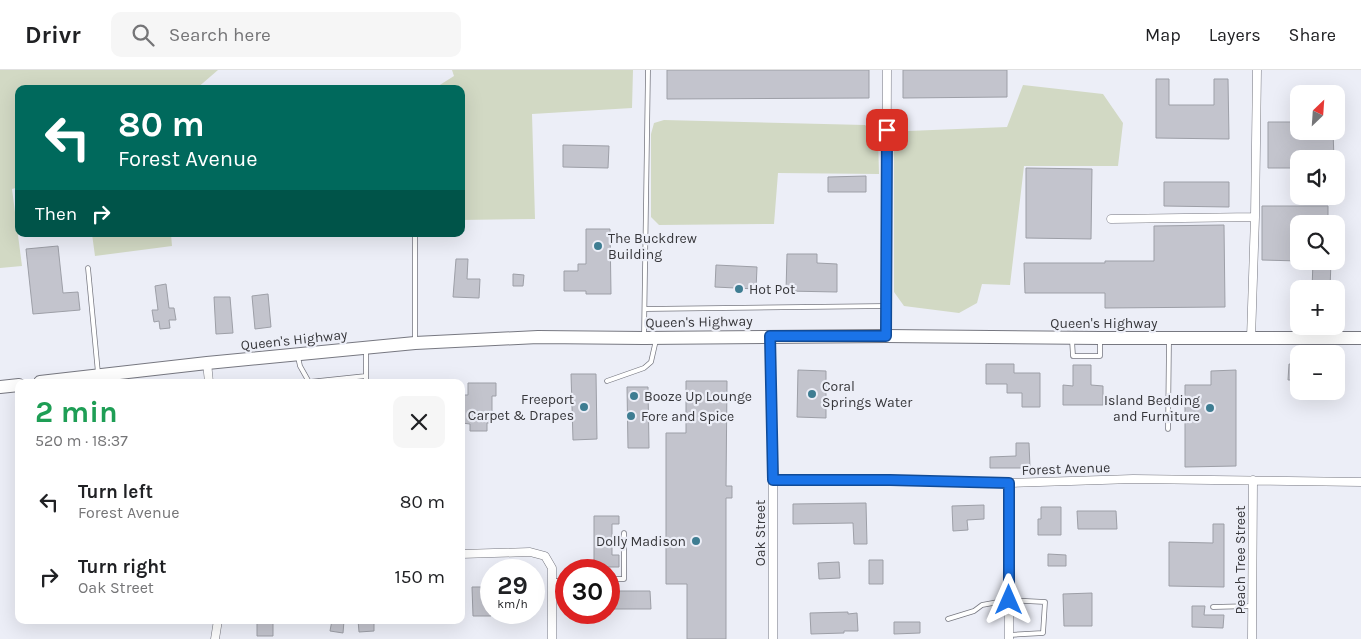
<!DOCTYPE html>
<html lang="en">
<head>
<meta charset="utf-8">
<style>
	body { margin:0; font-family:Karla,sans-serif; background:#f6f6f6; color:#202124; height:100vh; display:flex; flex-direction:column; font-size:19px; white-space:nowrap }
	* { box-sizing:border-box; margin:0 }
	p { font-size:16px; color:#757577 }
	.icon { flex:none; width:28px; height:28px; fill:none; stroke:currentColor; stroke-width:2; stroke-linecap:round; stroke-linejoin:round }
	.map { position:relative; flex:1; overflow:hidden }
	.side { position:absolute; left:15px; top:309px; width:450px; height:245px; display:flex; flex-direction:column; background:#fff; border-radius:10px; box-shadow:0 5px 20px #0002 }
	.side>* { flex:none }
	.guide { position:absolute; left:15px; top:15px; width:450px; height:152px; border-radius:10px; box-shadow:0 5px 20px #0002; background:#00695c; color:#fff; overflow:hidden }
	.needle { width:32px; rotate:25deg }
	.tools { position:absolute; left:1290px; top:15px; display:grid; gap:10px }
	.tools a { display:grid; place-items:center; width:55px; height:55px; border-radius:10px; background:#fff; box-shadow:0 5px 20px #0002; font-size:25px }
	.speed { position:absolute; left:480px; top:489px; display:flex; gap:10px; font-size:25px; font-weight:700; text-align:center }
	.speed>* { display:grid; place-content:center; width:65px; height:65px; border-radius:50%; background:#fff; box-shadow:0 5px 20px #0002; line-height:1 }
	.speed small { font-size:12px; font-weight:400 }
	.speed .limit { border:8px solid #d22; background:#fff; color:#111 }
	.pin { position:absolute; display:grid; place-items:center; width:42px; height:42px; color:#fff; margin:-21px; border-radius:10px; box-shadow:0 2px 8px #0006 }
	.me { position:absolute; width:55px; margin:-28px; rotate:0deg; stroke-linejoin:round; filter:drop-shadow(0 0 4px #0008) }
	.turn { display:flex; align-items:center; gap:18px; height:105px; padding:0 20px; font-size:22px }
	.turn .icon { width:65px; height:65px; stroke-width:2.5 }
	.turn b { display:block; font-size:35px; line-height:42px }
	.then { display:flex; align-items:center; height:48px; padding:0 20px; background:#0003; gap:10px; font-size:19px }
	.round { display:grid; place-items:center; flex:none; width:52px; height:52px; border-radius:10px; background:#f6f6f6 }
	.summary { display:flex; align-items:center; justify-content:space-between; height:85px; padding:0 20px }
	h1 { font-size:30px; font-weight:700; line-height:38px; color:#1e9e55 }
	ul { padding:0; list-style:none }
	li { display:flex; align-items:center; gap:15px; height:75px; padding:0 20px }
	li div { flex:1 }
	li b { display:block; font-size:19px }
	li em { font-style:normal }
	header { display:flex; align-items:center; gap:30px; box-sizing:border-box; height:70px; padding:0 25px; background:#fff; border-bottom:1px solid #e0e0e0 }
	header strong { font-size:24px }
	nav { display:flex; gap:28px; margin-inline-start:auto; font-size:18px }
	.search { width:350px; height:45px; background:#f6f6f6; display:flex; align-items:center; gap:12px; box-sizing:border-box; padding:0 18px; border-radius:10px; color:#757577; font-size:19px }
	.map>svg:first-child { display:block }
	.green { fill:#d2d9c4 }
	.building { fill:#c3c4cd; stroke:#9d9fa7 }
	.lines { fill:none; stroke-linecap:round; stroke-linejoin:round }
	.service-casing { stroke:#777881; stroke-width:5.5 }
	.minor-casing { stroke:#777881; stroke-width:9 }
	.primary-casing { stroke:#777881; stroke-width:14 }
	.service { stroke:#fff; stroke-width:4 }
	.minor { stroke:#fff; stroke-width:8 }
	.primary { stroke:#fff; stroke-width:12 }
	.route-casing { stroke:#114b97; stroke-width:12 }
	.route { stroke:#1a73e8; stroke-width:9 }
	.poi-dot { fill:#3e7d92; stroke:#eceef7; stroke-width:2 }
	.labels { text-anchor:middle; dominant-baseline:central; stroke-width:4.5; stroke-linejoin:round; paint-order:stroke }
	.poi-label { font-size:14px; fill:#37373b; stroke:#eceef7; text-anchor:start }
	.street-label { font-size:14px; fill:#37373b; stroke:#eceef7 }
</style>
</head>
<body>
<header>
<strong>Drivr</strong>
<div class="search"><svg class="icon" aria-label="search" viewBox="0 0 24 24"><circle cx="10" cy="10" r="6"/><path d="M15 15l6 6"/></svg>Search here</div>
<nav><a>Map</a><a>Layers</a><a>Share</a></nav>
</header>
<div class="map">
<svg width="1361" height="569" viewBox="0 0 1361 569">
	<rect width="100%" height="100%" fill="#eceef7"/>
	<path class="green" d="M0 0H218L196 19H19V117L12 119 22 196 0 198Z
		M452 0H633L632 38 532 44 535 149 461 150V19L435 18 454 6Z
		M1023 15 1103 24 1123 53 1118 96H1024L1010 215 982 214 977 233 959 243 904 236 894 222V71L908 61 1007 57Z
		M664 50 865 55 878 65 879 104 778 103 774 154 659 155 651 147V64L654 53Z
		M92 164H171L172 176 95 186Z"/>
	<path class="building" d="M667 0H869V28L667 29Z
		M903 0H1007V27L903 28Z
		M1156 9H1169V35H1214V9H1228L1229 69 1156 68Z
		M1268 52H1299V61H1333L1334 89H1299V98H1268Z
		M563 75 609 76 608 98 563 97Z
		M1026 98 1092 99 1091 169 1026 168Z
		M866 106V122H828V107Z
		M1164 112H1229V137L1164 136Z
		M1262 136H1328V154H1299V191L1262 190Z
		M1224 155 1225 237 1105 238V223H1025L1024 193H1105V191H1154V156Z
		M586 159H610L611 224H586V221H564V201H578V194H586Z
		M58 176 63 223 78 222 80 240 33 244 26 179Z
		M787 184H817V193L837 194V222L786 221Z
		M456 189H468L467 209H480L479 228 453 227Z
		M1313 191H1331L1330 219H1312Z
		M716 195 757 197 756 219 715 217Z
		M513 204 524 205 523 216H513Z
		M166 214 169 238H174L176 250H169L170 258 160 259 159 251 154 252 152 240H158L155 216Z
		M268 224 271 257 255 259 252 226Z
		M214 227H230L233 263 216 264Z
		M986 294H1014V303H1040V337H1022V323H1007V314H986Z
		M1289 294 1299 295V310H1288Z
		M1073 295H1091V315L1103 316V335H1063V315L1073 316Z
		M798 300 826 301V348L797 347Z
		M1236 300V396L1185 397V315H1211V301Z
		M571 304H596L597 369 573 370Z
		M686 311H727L726 416H732V428H726V569H687V514H666V363H686Z
		M468 313H496V326H492V353H487V361H470V354L462 353V325H468Z
		M627 317H648L649 378H628Z
		M1016 373H1029L1030 398H990V387L1016 386Z
		M866 433 867 474H854L853 453 793 454V434Z
		M984 435V449L967 450 968 460 953 461 952 436Z
		M1041 437H1061V465H1038V449H1041Z
		M1077 441H1116L1117 459H1078Z
		M594 446H619V454H612V485H619V497H594Z
		M1213 454H1224V517L1169 516V472L1213 473Z
		M1048 484 1066 485V496H1048Z
		M869 490H883V514H869Z
		M839 492 840 508 819 509 818 493Z
		M472 517H491V546H473Z
		M609 521H650L651 539H609Z
		M1092 523V556H1064L1063 524Z
		M1192 536H1205L1204 545H1224L1223 558 1192 557Z
		M848 542V544L857 543 858 561H844V563L811 564 810 543Z
		M257 550H273V566H257Z
		M332 550 344 551 343 563 330 561Z
		M358 550H374V561L359 562Z
		M894 552H920V563L894 564Z"/>
	<g class="lines">
		<defs>
			<path id="service" d="M415 164V270
				M88 198 98 303
				M645 239 886 236
				M644 266 648 0
				M1072 270 1073 286H1100V271
				M366 280V312
				M298 287 300 296 309 312 366 306
				M607 311 644 298 651 292 656 270
				M1168 359 1169 269
				M609 509H624V463
				M552 511H566
				M1213 537 1252 536
				M948 549 974 541 982 535 1009 530 1045 532 1043 563 1009 565"/>
			<path id="minor" d="M1111 149 1255 147
				M770 266 773 410V569
				M886 266 887 0
				M1251 268 1255 147 1257 0
				M207 293 209 312
				M773 410H890L1009 413 1133 409 1361 412
				M461 484 530 482 545 486 552 498V569
				M215 569 218 550
				M1009 569V413
				M1252 569 1253 410"/>
			<path id="primary" d="M40 312 207 293 415 273 538 267 644 268 886 266 1100 268H1361
				M0 317 19 315"/>
		</defs>
		<use href="#service" class="service-casing"/>
		<use href="#minor" class="minor-casing"/>
		<use href="#primary" class="primary-casing"/>
		<use href="#service" class="service"/>
		<use href="#minor" class="minor"/>
		<use href="#primary" class="primary"/>
	</g>
	<g class="lines">
		<defs>
			<path id="route" d="M887 60 886 266H770L773 410H890L1009 413V530"/>
		</defs>
		<use href="#route" class="route-casing"/>
		<use href="#route" class="route"/>
	</g>
	<g class="poi-dot">
		<circle cx="598" cy="176" r="5"/>
		<circle cx="739" cy="219" r="5"/>
		<circle cx="812" cy="324" r="5"/>
		<circle cx="634" cy="326" r="5"/>
		<circle cx="584" cy="337" r="5"/>
		<circle cx="1210" cy="338" r="5"/>
		<circle cx="631" cy="346" r="5"/>
		<circle cx="696" cy="471" r="5"/>
	</g>
	<g class="labels">
		<g class="poi-label">
			<text x="608" y="168">The Buckdrew<tspan x="608" dy="16">Building</tspan></text>
			<text x="749" y="219">Hot Pot</text>
			<text x="822" y="316">Coral<tspan x="822" dy="16">Springs Water</tspan></text>
			<text x="644" y="326">Booze Up Lounge</text>
			<text x="574" y="329" text-anchor="end">Freeport<tspan x="574" dy="16">Carpet &amp; Drapes</tspan></text>
			<text x="1200" y="330" text-anchor="end">Island Bedding<tspan x="1200" dy="16">and Furniture</tspan></text>
			<text x="641" y="346">Fore and Spice</text>
			<text x="686" y="471" text-anchor="end">Dolly Madison</text>
		</g>
		<g class="street-label">
			<text transform="translate(699 252) rotate(-1)">Queen's Highway</text>
			<text x="1104" y="253">Queen's Highway</text>
			<text transform="translate(294 270) rotate(-6)">Queen's Highway</text>
			<text transform="translate(1066 399) rotate(-2)">Forest Avenue</text>
			<text transform="translate(760 463) rotate(-90)">Oak Street</text>
			<text transform="translate(1240 490) rotate(-90)">Peach Tree Street</text>
		</g>
	</g>
</svg>
<div class="tools">
<a><svg class="needle" viewBox="-14 -14 28 28"><path d="M0-13l5 13h-10z" fill="#e53935"/><path d="M0 13l5-13h-10z" fill="#757577"/></svg></a>
<a><svg class="icon" aria-label="sound" viewBox="0 0 24 24"><path d="M4 9h4l5-4v14l-5-4H4zM17 9q2 3 0 6"/></svg></a>
<a><svg class="icon" aria-label="search" viewBox="0 0 24 24"><circle cx="10" cy="10" r="6"/><path d="M15 15l6 6"/></svg></a>
<a>+</a>
<a>−</a>
</div>
<div class="speed"><div>29<small>km/h</small></div><div class="limit">30</div></div>
<div class="pin" style="left:887px;top:60px;background:#d93025"><svg class="icon" aria-label="arrive" viewBox="0 0 24 24"><path d="M6 21V4h12l-3 4 3 4H6"/></svg></div>
<svg class="me" style="left:1009px;top:530px" viewBox="-20 -20 40 40"><path d="M0-17L14 15 0 8-14 15z" fill="#1a73e8" stroke="#fff" stroke-width="4"/></svg>
<div class="guide">
<div class="turn"><svg class="icon" aria-label="left" viewBox="0 0 24 24"><path d="M17 20v-9H6M10 6l-5 5 5 5"/></svg><div><b>80 m</b>Forest Avenue</div></div>
<div class="then">Then<svg class="icon" aria-label="right" viewBox="0 0 24 24"><path d="M7 20v-9h11M14 6l5 5-5 5"/></svg></div>
</div>
<section class="side">
<div class="summary"><div><h1>2 min</h1><p>520 m · 18:37</p></div><a class="round"><svg class="icon" aria-label="close" viewBox="0 0 24 24"><path d="M6 6l12 12M18 6L6 18"/></svg></a></div>
<ul>
<li><svg class="icon" aria-label="left" viewBox="0 0 24 24"><path d="M17 20v-9H6M10 6l-5 5 5 5"/></svg><div><b>Turn left</b><p>Forest Avenue</p></div><em>80 m</em></li>
<li><svg class="icon" aria-label="right" viewBox="0 0 24 24"><path d="M7 20v-9h11M14 6l5 5-5 5"/></svg><div><b>Turn right</b><p>Oak Street</p></div><em>150 m</em></li>
</ul>
</section>
</div>
</body>
</html>
